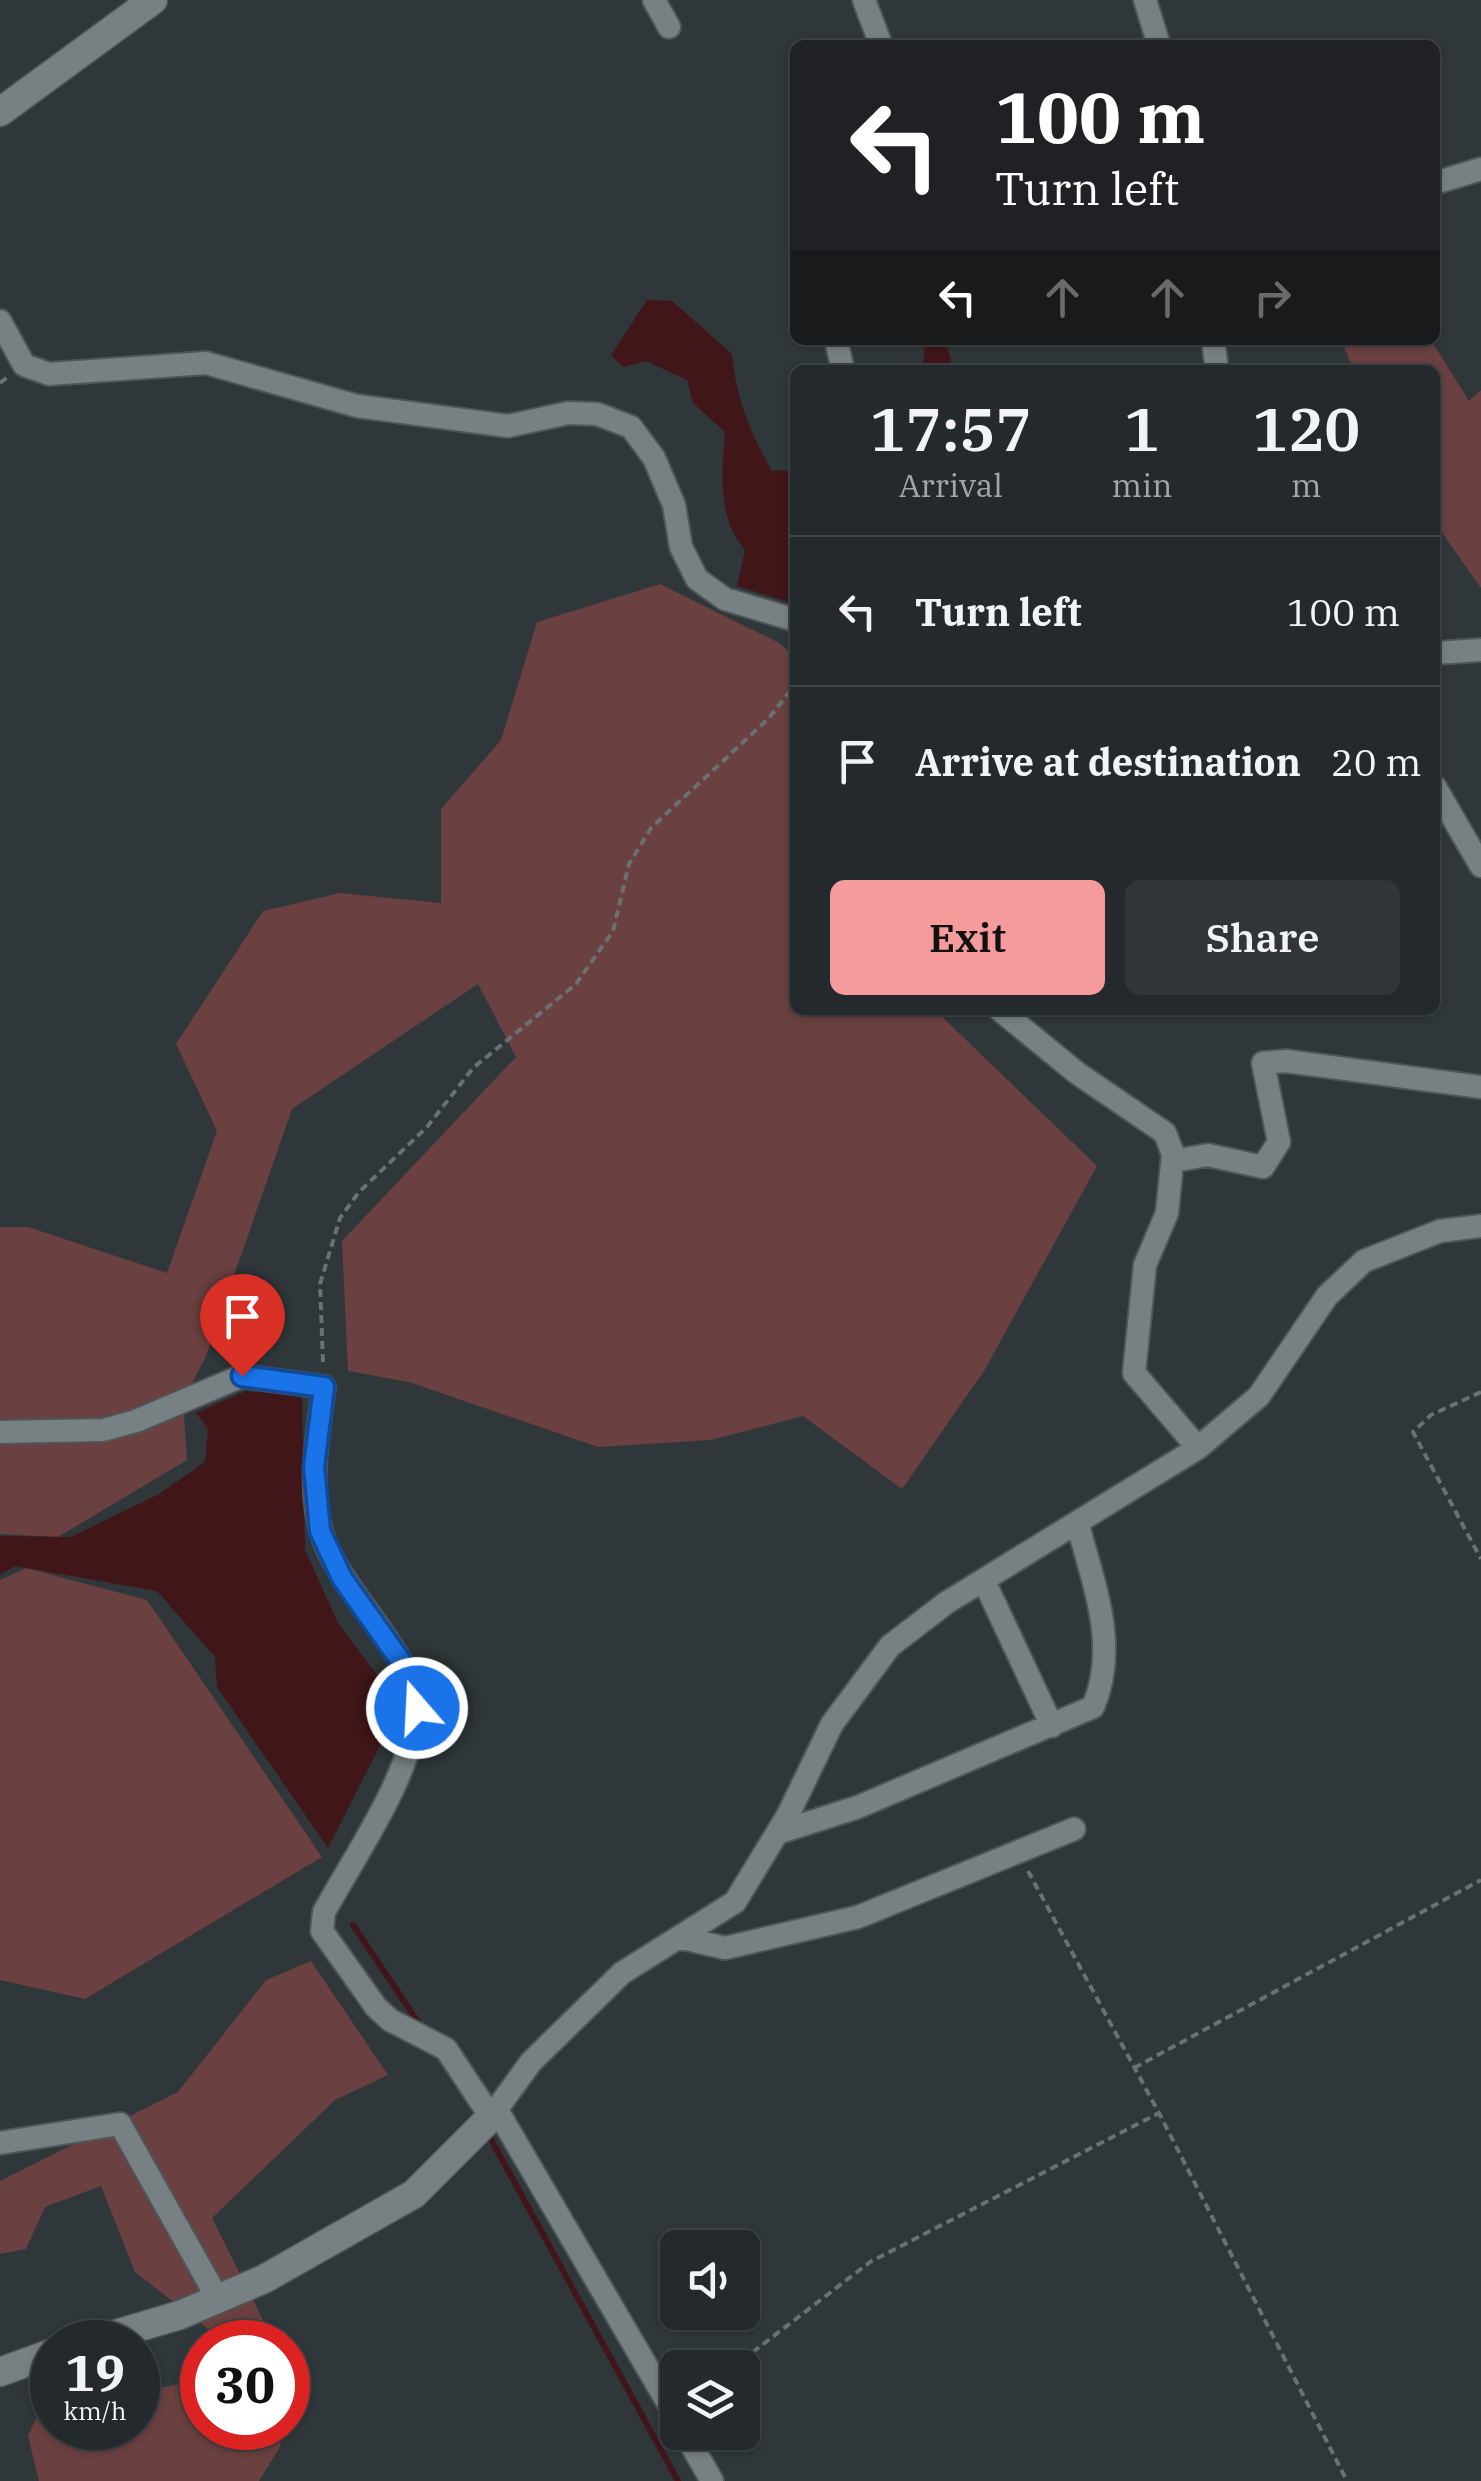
<!DOCTYPE html>
<html lang="en">
<head>
<meta charset="utf-8">
<style>
	body { margin:0; font-family:"IBM Plex Serif",serif; background:#2f3538; color:#f1f3f6; height:100vh; display:flex; flex-direction:column; font-size:38px; white-space:nowrap }
	* { box-sizing:border-box; margin:0 }
	p { font-size:32px; color:#a3a6a9 }
	.icon { flex:none; width:55px; height:55px; fill:none; stroke:currentColor; stroke-width:2; stroke-linecap:round; stroke-linejoin:round }
	.map { position:relative; flex:1; overflow:hidden }
	.sheet { position:absolute; left:790px; top:365px; width:650px; height:650px; display:flex; flex-direction:column; background:#23292c; border-radius:15px; box-shadow:0 2px 8px #0004,0 0 0 2px #404548 }
	.sheet>* { flex:none }
	.banner { position:absolute; left:790px; top:40px; width:650px; height:305px; border-radius:15px; box-shadow:0 2px 8px #0004,0 0 0 2px #404548; background:#202124; color:#fff; overflow:hidden }
	.fabs { position:absolute; left:660px; top:2230px; display:grid; gap:20px }
	.fabs a { display:grid; place-items:center; width:100px; height:100px; border-radius:15px; background:#23292c; box-shadow:0 2px 8px #0004,0 0 0 2px #404548; font-size:50px }
	.speed { position:absolute; left:30px; top:2320px; display:flex; gap:20px; font-size:50px; font-weight:700; text-align:center }
	.speed>* { display:grid; place-content:center; width:130px; height:130px; border-radius:50%; background:#23292c; box-shadow:0 2px 8px #0004,0 0 0 2px #404548; line-height:1 }
	.speed small { font-size:25px; font-weight:400 }
	.speed .limit { border:15px solid #d22; background:#fff; color:#111 }
	.pin { position:absolute; display:grid; place-items:center; width:85px; height:85px; color:#fff; margin:-102px -42px; border-radius:50% 50% 50% 0; rotate:-45deg; box-shadow:0 0 10px #0007 }
	.pin .icon { rotate:45deg }
	.me { position:absolute; width:110px; margin:-55px; rotate:341deg; stroke-linejoin:round; filter:drop-shadow(0 0 8px #0008) }
	.turn { display:flex; align-items:center; gap:35px; height:210px; padding:0 40px; font-size:45px }
	.turn .icon { width:130px; height:130px; stroke-width:2.5 }
	.turn b { display:block; font-size:70px; line-height:85px }
	.lanes { display:flex; align-items:center; height:95px; padding:0 40px; background:#0003; justify-content:center; gap:50px; direction:ltr }
	.lanes .off { opacity:.35 }
	.eta { display:flex; justify-content:space-evenly; align-items:center; height:170px; text-align:center }
	.eta b { font-size:60px; font-weight:600; line-height:70px }
	.action { display:flex; gap:20px; margin-top:auto; padding:20px 40px }
	.action a { flex:1; height:115px; border-radius:15px; background:#f59b9b; color:#111; font-size:40px; font-weight:600; line-height:115px; text-align:center }
	.action a+a { background:#2f3538; color:#f1f3f6 }
	ul { padding:0; list-style:none }
	li { display:flex; align-items:center; gap:30px; height:150px; padding:0 40px; border-top:2px solid #404548 }
	li div { flex:1 }
	li b { display:block; font-size:38px }
	li em { font-style:normal }
	.map>svg:first-child { display:block }
	.green { fill:#6a4040 }
	.water { fill:#411618 }
	.lines { fill:none; stroke-linecap:round; stroke-linejoin:round }
	.stream { stroke:#411618; stroke-width:6 }
	.minor-casing { stroke:#4f5658; stroke-width:26 }
	.tertiary-casing { stroke:#4f5658; stroke-width:31 }
	.path { stroke:#6a7174; stroke-width:4; stroke-dasharray:8 5; stroke-linecap:butt }
	.minor { stroke:#778184; stroke-width:22 }
	.tertiary { stroke:#778184; stroke-width:28 }
	.route-casing { stroke:#114b97; stroke-width:25 }
	.route { stroke:#1a73e8; stroke-width:18 }
</style>
</head>
<body>
<div class="map">
<svg width="1481" height="2481" viewBox="0 0 1481 2481">
	<rect width="100%" height="100%" fill="#2f373a"/>
	<path class="green" d="M1341 340H1431L1469 401 1481 390V588L1435 523V370H1354Z
		M660 584 779 643 795 657V1010H935L1097 1166 984 1371 902 1489 803 1416 711 1440 598 1447 409 1382 348 1371 342 1241 516 1057 478 984 292 1109 206 1356 183 1401 187 1460 58 1537 0 1534V1227H28L167 1273 217 1131 176 1044 263 911 340 893 441 903V809L501 740 537 622Z
		M26 1568 147 1600 322 1857 85 1999 0 1980V1580Z
		M311 1961 388 2075 335 2100 212 2218 274 2342H218L217 2336 135 2272 101 2186 45 2207 26 2249 0 2254V2181L178 2092 266 1980Z
		M202 2373V2428H282L280 2447 259 2481H39L28 2436 50 2389 52 2428H138V2392L181 2384Z"/>
	<path class="water" d="M647 300 672 301 732 354C736 399 750 432 772 471L795 470V604L737 586 745 550C717 518 722 473 725 432L693 403 687 380 646 361 623 367 611 355Z
		M926 340 948 348 953 370H922Z
		M246 1391 302 1396 305 1550 338 1623 400 1706 328 1848 217 1687 215 1657 157 1591 15 1566 0 1575V1536L71 1537 159 1494 205 1462 208 1429 196 1413Z"/>
	<g class="lines">
		<path class="stream" d="M353 1925 422 2028
			M487 2132 678 2481"/>
		<defs>
			<path id="minor" d="M654 0 669 27
				M864 0 881 45
				M1145 0 1159 45
				M1435 183 1481 169
				M0 321 24 365 49 374 206 363 357 406 508 426 568 413 597 414 631 427 654 458 674 505 681 547 697 579 725 599 795 620
				M836 340 843 370
				M1213 340 1217 370
				M1435 653 1481 650
				M1435 787 1481 866
				M1000 1010 1077 1073 1165 1133 1173 1154 1167 1213 1145 1265 1134 1373 1198 1448
				M1173 1161 1208 1155 1263 1167 1279 1142 1263 1063 1286 1061 1481 1087
				M0 1432 103 1430 136 1421 242 1376 324 1387C318 1434 308 1484 321 1531 336 1588 419 1658 416 1711 413 1773 354 1857 324 1912L322 1931 376 2007 390 2020 446 2049 491 2117 531 2062 622 1973 735 1902 788 1815 832 1724 890 1646 946 1603 1198 1448 1259 1396 1327 1296 1364 1261 1440 1231 1481 1226
				M984 1581 1052 1726
				M777 1833 858 1807 1093 1707C1119 1647 1094 1586 1078 1525
				M682 1938 725 1948 858 1917 1074 1829
				M497 2110 678 2420
				M0 2143 120 2124 218 2299
				M684 2432 712 2481"/>
			<path id="tertiary" d="M0 112 153 0
				M89 2342 180 2315 264 2279 414 2194 491 2117
				M0 2372 52 2353"/>
		</defs>
		<use href="#minor" class="minor-casing"/>
		<use href="#tertiary" class="tertiary-casing"/>
		<path class="path" d="M0 383 8 377
			M323 1362 320 1284 340 1218 359 1192 427 1127 473 1068 576 984 613 931 629 864 651 828 768 719 795 685
			M1481 1392 1431 1415 1413 1432 1481 1559
			M1028 1871 1159 2113 1347 2481
			M1134 2068 1481 1880
			M732 2368 870 2262 1159 2113"/>
		<use href="#minor" class="minor"/>
		<use href="#tertiary" class="tertiary"/>
	</g>
	<g class="lines">
		<defs>
			<path id="route" d="M242 1376 324 1387 314 1467 320 1531 342 1578 400 1660 417 1708"/>
		</defs>
		<use href="#route" class="route-casing"/>
		<use href="#route" class="route"/>
	</g>
</svg>
<div class="fabs">
<a><svg class="icon" aria-label="sound" viewBox="0 0 24 24"><path d="M4 9h4l5-4v14l-5-4H4zM17 9q2 3 0 6"/></svg></a>
<a><svg class="icon" aria-label="layers" viewBox="0 0 24 24"><path d="M12 4l9 5-9 5-9-5zM3 14l9 5 9-5"/></svg></a>
</div>
<div class="speed"><div>19<small>km/h</small></div><div class="limit">30</div></div>
<div class="pin" style="left:242px;top:1376px;background:#d93025"><svg class="icon" aria-label="arrive" viewBox="0 0 24 24"><path d="M6 21V4h12l-3 4 3 4H6"/></svg></div>
<svg class="me" style="left:417px;top:1708px" viewBox="-20 -20 40 40"><circle r="17" fill="#1a73e8" stroke="#fff" stroke-width="3"/><path d="M0-11L8 9 0 5-8 9z" fill="#fff"/></svg>
<div class="banner">
<div class="turn"><svg class="icon" aria-label="left" viewBox="0 0 24 24"><path d="M17 20v-9H6M10 6l-5 5 5 5"/></svg><div><b>100 m</b>Turn left</div></div>
<div class="lanes"><svg class="icon" aria-label="left" viewBox="0 0 24 24"><path d="M17 20v-9H6M10 6l-5 5 5 5"/></svg><svg class="icon off" aria-label="ahead" viewBox="0 0 24 24"><path d="M12 20V5M6 11l6-6 6 6"/></svg><svg class="icon off" aria-label="ahead" viewBox="0 0 24 24"><path d="M12 20V5M6 11l6-6 6 6"/></svg><svg class="icon off" aria-label="right" viewBox="0 0 24 24"><path d="M7 20v-9h11M14 6l5 5-5 5"/></svg></div>
</div>
<section class="sheet">
<div class="eta">
<div><b>17:57</b><p>Arrival</p></div>
<div><b>1</b><p>min</p></div>
<div><b>120</b><p>m</p></div>
</div>
<ul>
<li><svg class="icon" aria-label="left" viewBox="0 0 24 24"><path d="M17 20v-9H6M10 6l-5 5 5 5"/></svg><div><b>Turn left</b></div><em>100 m</em></li>
<li><svg class="icon" aria-label="arrive" viewBox="0 0 24 24"><path d="M6 21V4h12l-3 4 3 4H6"/></svg><div><b>Arrive at destination</b></div><em>20 m</em></li>
</ul>
<div class="action"><a>Exit</a><a>Share</a></div>
</section>
</div>
</body>
</html>
